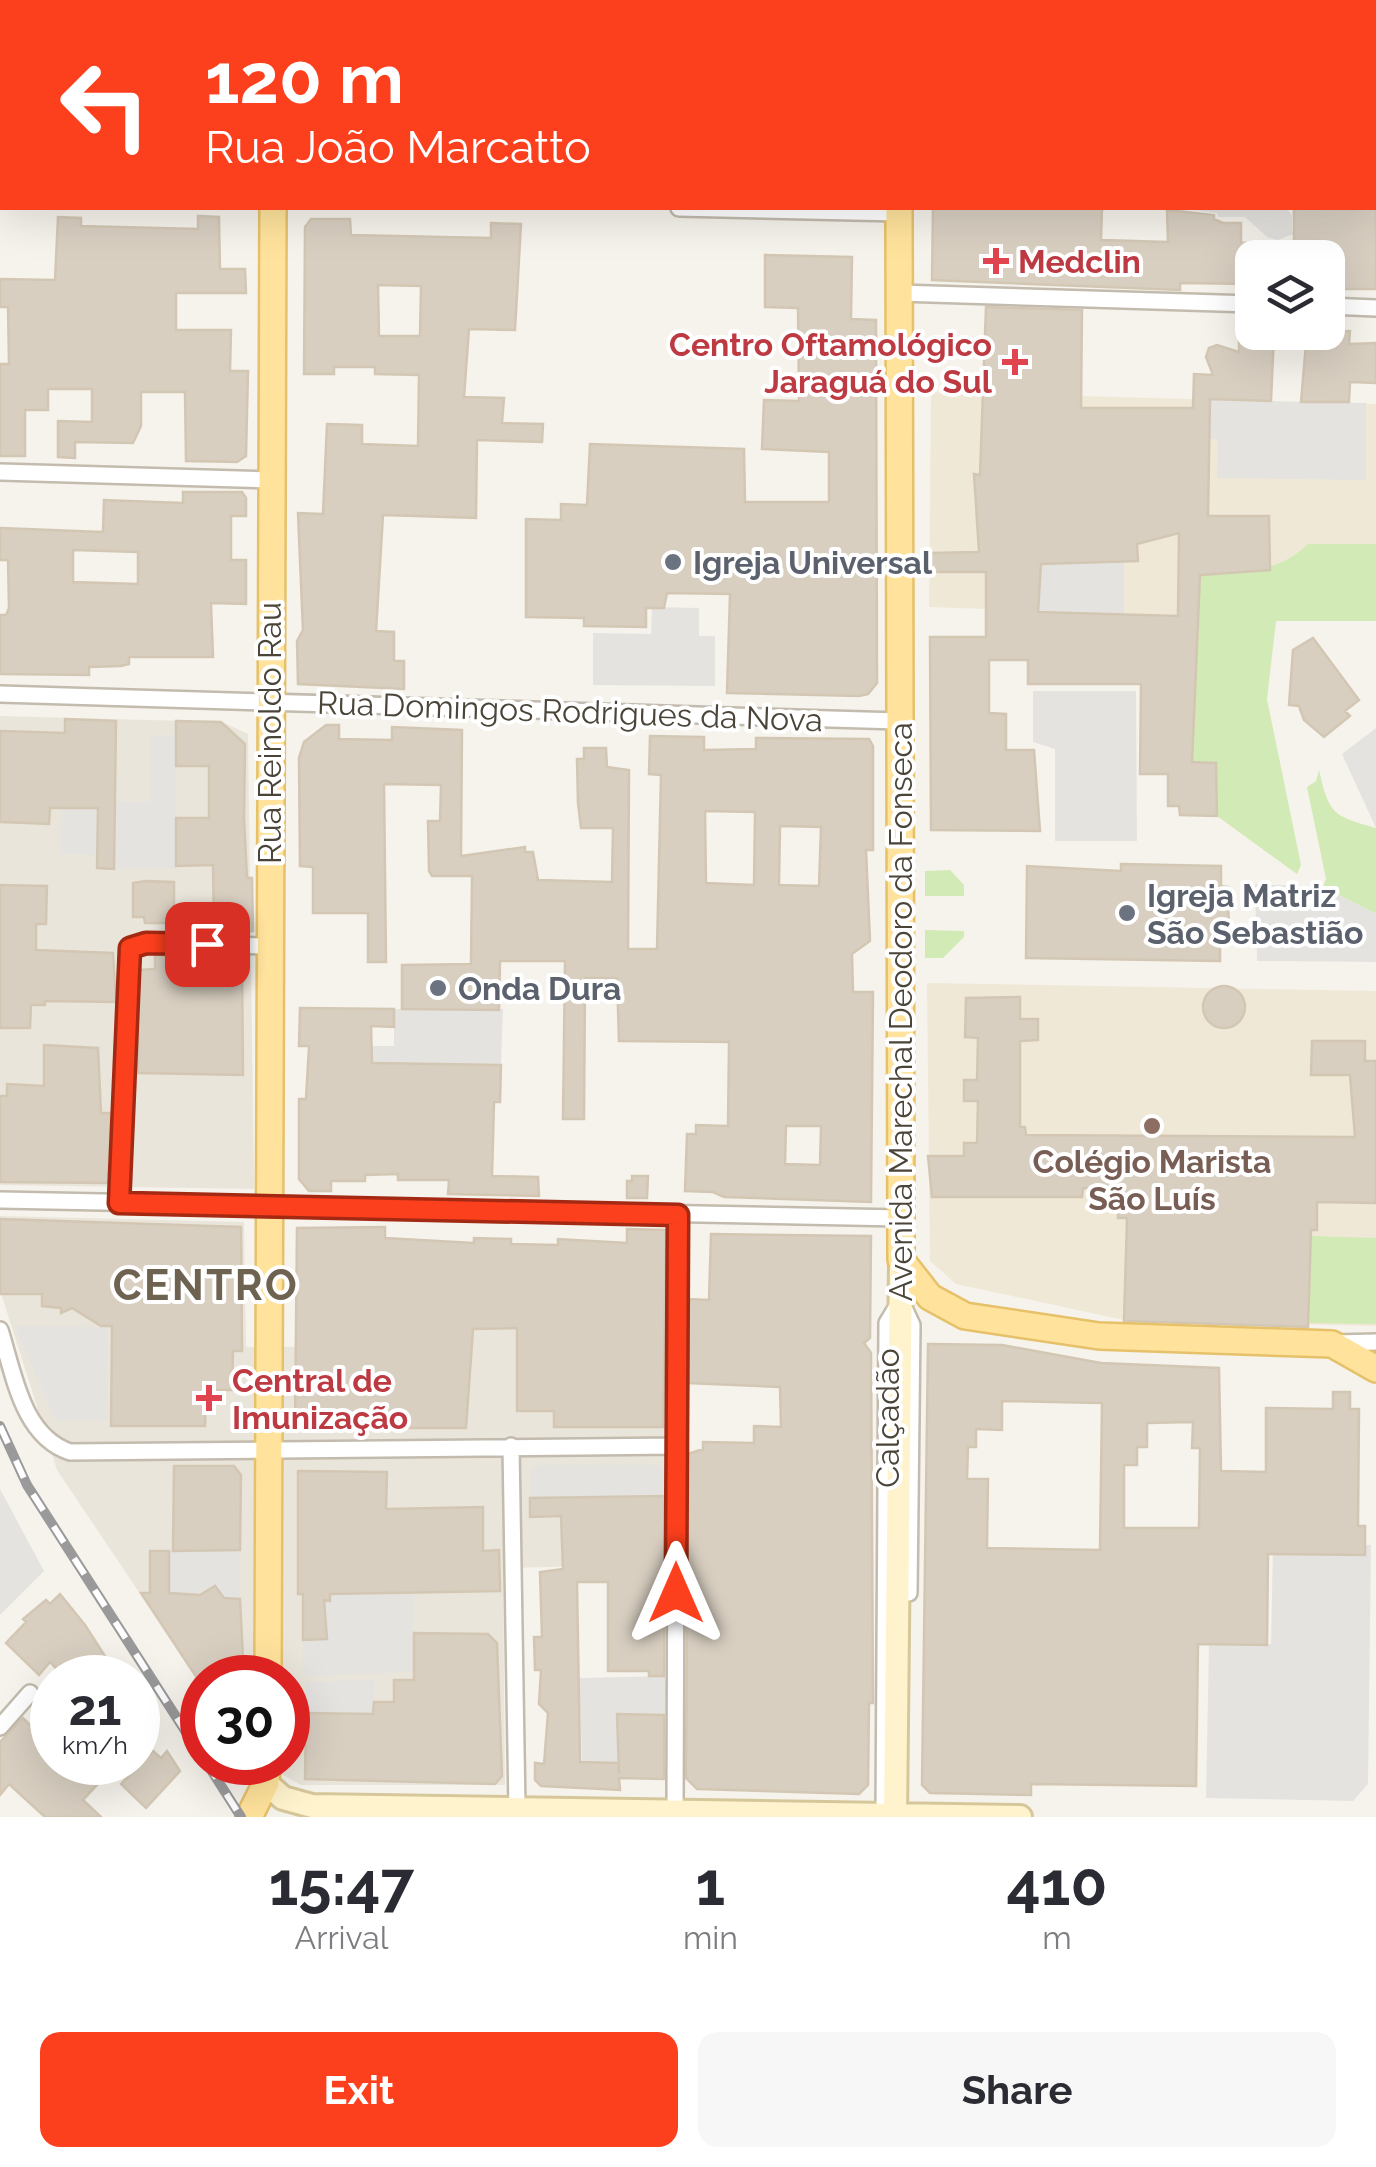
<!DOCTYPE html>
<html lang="en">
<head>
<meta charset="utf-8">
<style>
	body { margin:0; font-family:Raleway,sans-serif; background:#f7f7f7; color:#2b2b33; height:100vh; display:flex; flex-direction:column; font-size:38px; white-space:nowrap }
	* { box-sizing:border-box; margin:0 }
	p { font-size:32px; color:#7c7c81 }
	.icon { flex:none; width:55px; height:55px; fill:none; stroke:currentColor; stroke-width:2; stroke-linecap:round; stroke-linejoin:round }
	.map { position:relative; height:1817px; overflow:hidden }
	.drawer { display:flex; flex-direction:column; background:#fff; flex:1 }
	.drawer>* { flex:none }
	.guide { position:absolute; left:0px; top:0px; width:1378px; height:210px; box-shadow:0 10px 40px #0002; background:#fc3f1d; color:#fff; overflow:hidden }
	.fabs { position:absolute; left:1235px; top:240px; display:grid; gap:20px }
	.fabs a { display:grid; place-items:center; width:110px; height:110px; border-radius:20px; background:#fff; box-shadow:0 10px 40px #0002; font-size:50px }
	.speed { position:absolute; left:30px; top:1655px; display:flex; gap:20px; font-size:50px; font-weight:700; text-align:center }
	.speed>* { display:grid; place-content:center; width:130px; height:130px; border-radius:50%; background:#fff; box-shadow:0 10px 40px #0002; line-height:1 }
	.speed small { font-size:25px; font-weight:400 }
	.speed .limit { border:15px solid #d22; background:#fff; color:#111 }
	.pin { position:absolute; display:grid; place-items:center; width:85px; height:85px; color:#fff; margin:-42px; border-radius:20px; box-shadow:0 5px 15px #0006 }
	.me { position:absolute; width:110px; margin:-55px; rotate:0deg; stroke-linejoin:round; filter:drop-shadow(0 0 8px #0008) }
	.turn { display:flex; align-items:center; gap:35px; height:210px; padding:0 40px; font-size:45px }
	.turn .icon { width:130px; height:130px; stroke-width:2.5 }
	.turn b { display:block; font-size:70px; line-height:85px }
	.eta { display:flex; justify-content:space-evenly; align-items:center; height:170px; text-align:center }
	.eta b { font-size:60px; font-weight:700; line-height:70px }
	.action { display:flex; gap:20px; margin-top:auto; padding:20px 40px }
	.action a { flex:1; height:115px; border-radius:20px; background:#fc3f1d; color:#fff; font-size:40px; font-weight:700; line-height:115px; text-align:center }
	.action a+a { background:#f7f7f7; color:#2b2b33 }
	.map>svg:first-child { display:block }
	.residential { fill:#eae5da }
	.education { fill:#efe8d6 }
	.green { fill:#d2eab5 }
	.parking { fill:#e5e3e0 }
	.building { fill:#d8cfc1; stroke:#d3c7b4; stroke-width:2.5; fill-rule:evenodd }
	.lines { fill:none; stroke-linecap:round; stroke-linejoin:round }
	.street-casing { stroke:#c2bbae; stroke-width:20 }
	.secondary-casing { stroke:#d6c79b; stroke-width:28 }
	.primary-casing { stroke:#e6c16a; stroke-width:30 }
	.street { stroke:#fff; stroke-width:15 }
	.secondary { stroke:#fff3cd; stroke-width:22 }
	.primary { stroke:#ffe39c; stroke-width:25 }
	.rail-casing { stroke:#9a9a9a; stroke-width:10 }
	.rail { stroke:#fff; stroke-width:6; stroke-dasharray:19; stroke-linecap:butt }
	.route-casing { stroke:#a42913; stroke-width:25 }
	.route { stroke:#fc3f1d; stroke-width:18 }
	.health-dot { fill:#e0444e; stroke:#fff; stroke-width:4 }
	.worship-dot { fill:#6b7280; stroke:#fff; stroke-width:4 }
	.education-dot { fill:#8d6e63; stroke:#fff; stroke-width:4 }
	.labels { text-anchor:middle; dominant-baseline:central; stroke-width:8; stroke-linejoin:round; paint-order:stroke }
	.health-label { font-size:32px; font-weight:bold; fill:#be3a42; stroke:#fff; text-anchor:start }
	.worship-label { font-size:32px; font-weight:bold; fill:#5b616d; stroke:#fff; text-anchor:start }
	.street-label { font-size:32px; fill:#4b4439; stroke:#fff }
	.education-label { font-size:32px; font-weight:bold; fill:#785e54; stroke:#fff }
	.district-label { font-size:42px; font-weight:bold; letter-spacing:2.5px; fill:#6e6250; stroke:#fff }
</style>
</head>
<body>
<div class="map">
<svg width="1376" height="1817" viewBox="0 0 1376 1817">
	<rect width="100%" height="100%" fill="#f6f3ec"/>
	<path class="residential" d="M0 0H886L2 2V174Z
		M0 716 222 722 248 734 254 1189 0 1185Z
		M0 1216 244 1222 246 1347 472 1346 474 1324 556 1325 557 1336 667 1338 671 1564 503 1568 505 1785H301L262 1763 288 1762V1678H202V1686L57 1470 0 1290Z"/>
	<path class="education" d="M931 392 1376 404V579L1197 617 929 607Z
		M927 983 1376 991V1326L1124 1320 956 1284 930 1261Z"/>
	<path class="green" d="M1308 544H1376V621H1276L1267 699 1301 865 1297 874 1217 816 1216 763 1192 762 1200 575C1242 572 1277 574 1308 544Z
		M1319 770C1329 815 1334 816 1376 828V914L1323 887 1326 879 1307 787 1316 781Z
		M950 870 964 885V896H925V871Z
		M925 930 964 931V937L943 958H925Z
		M1311 1236 1376 1238V1324L1309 1323Z"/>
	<path class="parking" d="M1286 208 1292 215V231L1298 232 1278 240 1267 237 1245 217H1218L1217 213 1187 209Z
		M1210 400 1366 403V480L1217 478 1218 439H1210Z
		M1124 562V615L1037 612 1041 564Z
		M652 607 699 608V636H715V686L593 685V633L651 634Z
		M1033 691H1136L1137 841H1055V749L1033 742Z
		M1376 728V828L1342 754Z
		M151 735H176V869H114L115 802H150Z
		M98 808 97 855 60 854 61 809Z
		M1255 884 1323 887 1376 914V962L1257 961Z
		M394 1009H503L501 1065 309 1062V1046H394Z
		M14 1326 108 1327V1420L56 1421Z
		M538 1465H657L665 1471V1514L530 1517 531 1472Z
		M0 1489 44 1571 0 1615Z
		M1371 1545 1368 1784 1353 1801 1206 1798 1209 1643 1271 1644 1273 1546Z
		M240 1550V1599L224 1598 215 1586 200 1595 169 1593V1551Z
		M413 1593V1672L303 1676V1640L326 1639 319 1600 330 1601V1594Z
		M671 1676 670 1715 618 1714 619 1763 582 1762 579 1678Z
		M375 1680 373 1714 306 1713V1682Z"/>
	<path class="building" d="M933 208H1102L1101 240 1168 242 1167 210 1214 215V219L1223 223H1241V243H1252V284L1180 283V290L932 280Z
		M1294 208H1376V289H1328V258H1294Z
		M198 216 219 217 220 269H245L246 293H176V330H231L230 371H248L246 456 237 462 186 461 185 392H141V426L133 443 75 442V458L58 457V421L92 422V389H48V410H25V456H0V364H9L8 307H0V279L55 280 58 217 81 218V226L198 229Z
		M311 219H350L351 235 491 238V223L521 224 515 330 469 329 464 397 504 398 502 423 543 424 542 442 477 440 476 518 383 515 376 631 394 632V661H404V689L298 684 297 641 303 630 298 513 323 514 327 424 362 425V444L418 446 419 375 375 374V367H334V374H304L305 227ZM378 285 421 286 420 336H379Z
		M765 255 852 257 851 319 876 320 877 683 868 694 859 696 727 693 730 594 667 593 664 608H646V627L584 626V618L526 617V519L561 520V504L587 505 590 444 744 449 745 502H829V452L762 449 764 400 799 401 798 308 765 307Z
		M986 307 1082 310 1081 408H1193L1194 374 1213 375 1206 357 1209 348 1217 345 1239 352V332L1274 333 1271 401 1210 399 1208 516H1269L1270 570 1200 575 1192 762 1216 763 1217 816 1180 815 1179 806H1168V774H1140L1141 684H1028V660H989V713L1006 714V750H1034L1040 831 931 830 930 637H986V572H930V553L979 552 974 474 980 475ZM1179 533 1178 616 1038 612 1041 564 1138 561 1137 544Z
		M1350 331 1349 344 1376 343V383L1350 382 1349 402H1301L1307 332Z
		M183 492H242L246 498V516H231V560H246V604L211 603 213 657H129V664L121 666 89 667V675L0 674V615H6L9 608 8 560H0V528L103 532 104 500 183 503ZM73 550 138 552V584L73 582Z
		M1313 638 1359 700 1345 711 1350 716 1324 737 1304 720 1299 706 1289 705 1293 650Z
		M65 719 116 721 114 869 97 868 98 808H50L49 824 0 822V731L65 733Z
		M176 721 221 722 245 744 244 818 247 878H252L253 931 214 933 213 865 176 866V818H209V766H176Z
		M326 725H339V739L392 740V727L462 730 461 856 525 847V852H533L538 880 612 882 613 828H581L578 803 577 759H584V748H606L607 767 629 770 628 949H657L661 775 649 774 650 736 704 737V750L756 749V738L869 739 873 746V850H866L870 941 852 954 853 992H873L871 1202 724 1197 713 1192 685 1191 687 1134H696V1125L728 1126 729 1042 619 1041 617 978H585L584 1119H563L565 961H500L499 1010 402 1009V965L471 964 472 876H432L429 871 428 821H440L441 785 384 784 386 962H368V913H313V867L300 866 299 758 304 742ZM705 811 755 812 754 885 706 883ZM780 826 821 827 819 886 779 885ZM786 1126H821L820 1165 785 1164Z
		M1121 864 1221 866V886L1228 887 1229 940H1220V961L1026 958 1027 866 1121 871Z
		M146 881 174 882V923H145L144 917H133V883Z
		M0 885 47 886 46 924H36V950L113 953 116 1002 45 1001V1005H31L30 1028H0Z
		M155 955 238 957 242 962 243 1075 138 1073 139 970 155 969Z
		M1203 1007a21 21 0 1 1 42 0a21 21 0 1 1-42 0Z
		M1020 997V1019H1038V1040L1020 1041V1127H1025L1026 1135 1355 1137 1350 1075H1311L1312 1041H1365V1061H1376V1203L1317 1202V1230H1311L1308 1327 1124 1321 1127 1218H1118V1189L1083 1188 1082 1197H932L928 1156H964V1143H977L978 1101H964V1080H977L978 1038 965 1037 966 998Z
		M300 1008 394 1009V1027L371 1026 372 1063 501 1065 500 1102H494L492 1176 538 1177 539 1196 448 1194 449 1180H398V1174L365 1175V1181H331V1191H309L299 1179V1099H306L309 1046H299Z
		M44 1045 98 1048 101 1113H111L108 1183 0 1182V1096H7V1084L44 1086Z
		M632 1176H648L647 1198H627V1181H632Z
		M0 1219 241 1227 242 1351H233L232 1390H206L205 1426H111L112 1326H101L72 1308 61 1313V1308L42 1306V1294H0Z
		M385 1227V1238L474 1243V1238L511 1239V1244L558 1245V1239L627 1243V1229L666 1230 663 1427H554V1411H517V1328L473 1329 466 1428H295L297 1228Z
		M711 1234 871 1236 870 1338 864 1343 871 1353 873 1703H869L868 1785 859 1794 697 1789 686 1778 688 1454 703 1449V1442L754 1443V1426L781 1427 780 1387 688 1383V1299L709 1300Z
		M928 1344 1002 1345 1101 1363 1219 1368 1221 1471 1266 1472V1408L1333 1409V1392H1350V1409H1359L1358 1526H1365V1555L1268 1554 1267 1645 1198 1644 1196 1786 1031 1784V1795L930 1793 922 1785ZM1002 1401 1102 1403 1100 1550 987 1548 988 1479H967L968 1447H976V1429L1002 1430ZM1193 1422 1192 1448H1200L1199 1528H1124V1465H1137V1447H1147V1423Z
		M174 1466H234L241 1475 240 1550 173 1551Z
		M298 1471 387 1472 386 1509 483 1507V1551L499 1550 500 1591 330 1594V1601L324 1600 327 1639 303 1640V1594H298Z
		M665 1496 664 1676H649V1671H608V1582H577L580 1762 619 1763V1774L617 1714 664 1715V1779L619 1778 620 1790 541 1786 535 1780V1763L544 1764 548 1713 539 1704 541 1670H535L534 1637H542L540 1572 563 1569 561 1516 530 1517V1498Z
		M150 1551H169V1593L200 1595 215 1586 224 1598 240 1599 244 1678H197L141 1593H150Z
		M60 1594 85 1625 119 1678H65L50 1662 39 1675 6 1643 26 1622 23 1619 46 1600 50 1604Z
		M414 1633 488 1634 497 1643 502 1776 495 1784 305 1779 306 1713 373 1714 374 1702H394V1680H414Z
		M23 1718 52 1747V1762H99L109 1772 83 1800 101 1817H45L9 1784 0 1795V1742Z
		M153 1751 161 1758 167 1751 180 1771 146 1808 121 1784Z"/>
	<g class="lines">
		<defs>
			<path id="street" d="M0 193H2
				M679 208 899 213
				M899 293 1252 304
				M1328 306 1376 308
				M0 472 271 480
				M0 694 899 721
				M0 1200 900 1218
				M119 1203 129 947 146 943 268 946
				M904 1308 912 1325 909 1593
				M0 1330C14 1374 22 1436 70 1452L676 1446
				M1335 1343 1376 1342
				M511 1446 517 1810
				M0 1727 30 1693
				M675 1813 677 1215
				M884 1817 887 1323 898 1305"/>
			<path id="secondary" d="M266 1783 283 1798 312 1806 1020 1817
				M895 1817 901 1260"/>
			<path id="primary" d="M899 0V2
				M275 2V0
				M899 208 901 1260 930 1297 965 1316 1099 1336 1332 1344 1376 1369
				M268 1678 273 208
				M249 1817 266 1783 267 1762"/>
		</defs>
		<use href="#street" class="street-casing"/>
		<use href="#secondary" class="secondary-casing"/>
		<use href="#primary" class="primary-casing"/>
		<use href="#street" class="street"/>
		<use href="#secondary" class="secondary"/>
		<use href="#primary" class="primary"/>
		<defs>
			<path id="rail" d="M0 1426 27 1485 202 1757
				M206 1762 241 1817"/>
		</defs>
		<use href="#rail" class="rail-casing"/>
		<use href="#rail" class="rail"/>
	</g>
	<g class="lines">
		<defs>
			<path id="route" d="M207 944 146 943 130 948 119 1203 678 1215 676 1593"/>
		</defs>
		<use href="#route" class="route-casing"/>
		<use href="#route" class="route"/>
	</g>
	<g class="health-dot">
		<path d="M991 246h10v10h10v10h-10v10h-10v-10h-10v-10h10z"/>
		<path d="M1010 347h10v10h10v10h-10v10h-10v-10h-10v-10h10z"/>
		<path d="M204 1383h10v10h10v10h-10v10h-10v-10h-10v-10h10z"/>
	</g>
	<g class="worship-dot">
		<circle cx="673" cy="562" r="10"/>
		<circle cx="1127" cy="913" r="10"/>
		<circle cx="438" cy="988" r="10"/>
	</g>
	<circle class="education-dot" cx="1152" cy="1126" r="10"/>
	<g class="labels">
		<g class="health-label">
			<text x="1018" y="261">Medclin</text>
			<text x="992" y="344" text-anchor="end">Centro Oftamológico<tspan x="992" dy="37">Jaraguá do Sul</tspan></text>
			<text x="232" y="1380">Central de<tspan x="232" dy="37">Imunização</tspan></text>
		</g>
		<g class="worship-label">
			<text x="693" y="562">Igreja Universal</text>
			<text x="1147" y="895">Igreja Matriz<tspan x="1147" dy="37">São Sebastião</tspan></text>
			<text x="458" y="988">Onda Dura</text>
		</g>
		<g class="street-label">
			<text transform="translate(570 711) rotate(2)">Rua Domingos Rodrigues da Nova</text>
			<text transform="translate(269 733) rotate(-90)">Rua Reinoldo Rau</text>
			<text transform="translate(900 1012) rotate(-90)">Avenida Marechal Deodoro da Fonseca</text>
			<text transform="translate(887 1418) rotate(-90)">Calçadão</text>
		</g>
		<g class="education-label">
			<text x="1152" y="1161">Colégio Marista<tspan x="1152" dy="37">São Luís</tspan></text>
		</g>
		<g class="district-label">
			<text x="206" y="1285">CENTRO</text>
		</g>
	</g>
</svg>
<div class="fabs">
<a><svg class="icon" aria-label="layers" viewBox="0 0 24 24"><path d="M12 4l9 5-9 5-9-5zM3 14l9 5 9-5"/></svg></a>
</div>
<div class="speed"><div>21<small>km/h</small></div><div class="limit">30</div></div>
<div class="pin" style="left:207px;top:944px;background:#d93025"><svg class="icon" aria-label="arrive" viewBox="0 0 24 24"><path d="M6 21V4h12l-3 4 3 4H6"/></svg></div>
<svg class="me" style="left:676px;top:1593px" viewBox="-20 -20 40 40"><path d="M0-17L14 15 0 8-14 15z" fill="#fc3f1d" stroke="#fff" stroke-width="4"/></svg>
<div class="guide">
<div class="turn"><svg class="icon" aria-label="left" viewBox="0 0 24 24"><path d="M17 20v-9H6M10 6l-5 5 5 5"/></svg><div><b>120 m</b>Rua João Marcatto</div></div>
</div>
</div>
<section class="drawer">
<div class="eta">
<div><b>15:47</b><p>Arrival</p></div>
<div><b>1</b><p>min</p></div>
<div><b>410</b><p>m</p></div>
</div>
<div class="action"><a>Exit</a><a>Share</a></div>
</section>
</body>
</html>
